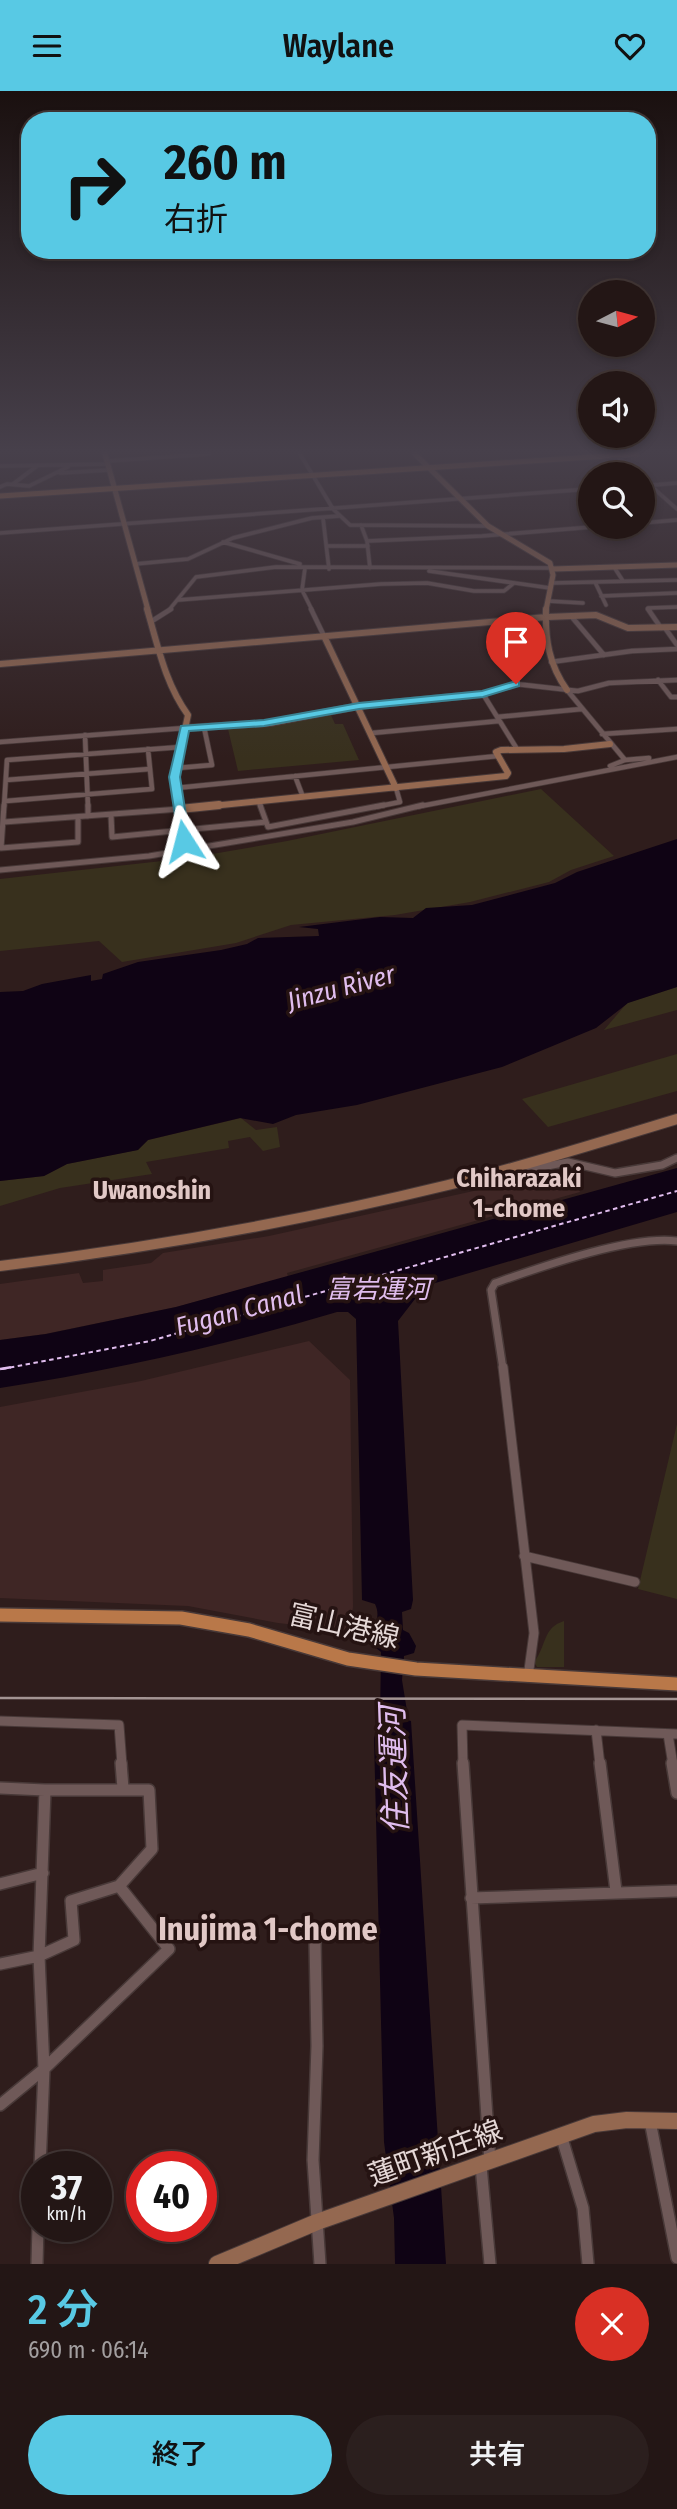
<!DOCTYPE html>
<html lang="ja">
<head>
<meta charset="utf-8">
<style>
	body { margin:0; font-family:"Fira Sans Condensed","Noto Sans JP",sans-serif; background:#2b1f1e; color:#f1f3f6; height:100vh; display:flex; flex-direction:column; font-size:26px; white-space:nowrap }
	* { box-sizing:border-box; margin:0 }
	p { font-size:23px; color:#a39fa0 }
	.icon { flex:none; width:38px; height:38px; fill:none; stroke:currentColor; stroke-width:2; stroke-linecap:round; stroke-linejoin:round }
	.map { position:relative; height:2173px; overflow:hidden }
	.details { display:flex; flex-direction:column; background:#231615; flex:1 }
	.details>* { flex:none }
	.banner { position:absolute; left:21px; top:21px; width:635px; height:147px; border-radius:28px; box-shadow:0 4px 10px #0003,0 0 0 2px #403534; background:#58c9e4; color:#111; overflow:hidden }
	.needle { width:46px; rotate:84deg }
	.buttons { position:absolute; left:578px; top:189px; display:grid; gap:14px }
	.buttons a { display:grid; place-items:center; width:77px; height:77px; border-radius:50%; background:#231615; box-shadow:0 4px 10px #0003,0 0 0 2px #403534; font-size:35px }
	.speed { position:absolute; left:21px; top:2060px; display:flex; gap:14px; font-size:35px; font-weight:700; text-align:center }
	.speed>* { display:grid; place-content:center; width:91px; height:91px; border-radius:50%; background:#231615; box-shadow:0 4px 10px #0003,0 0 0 2px #403534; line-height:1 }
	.speed small { font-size:18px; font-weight:400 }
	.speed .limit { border:10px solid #d22; background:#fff; color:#111 }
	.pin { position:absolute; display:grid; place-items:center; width:60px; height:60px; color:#fff; margin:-72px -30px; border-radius:50% 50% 50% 0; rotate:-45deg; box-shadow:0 0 7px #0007 }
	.pin .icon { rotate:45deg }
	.me { position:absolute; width:77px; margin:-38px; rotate:351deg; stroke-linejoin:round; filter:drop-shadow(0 0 5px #0008) }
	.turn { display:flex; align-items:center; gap:24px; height:147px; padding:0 28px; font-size:32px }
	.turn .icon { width:91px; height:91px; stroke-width:2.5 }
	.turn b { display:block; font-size:49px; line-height:60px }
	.round { display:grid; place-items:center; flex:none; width:74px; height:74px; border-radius:37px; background:#2b1f1e }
	.overview { display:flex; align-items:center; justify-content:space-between; height:119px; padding:0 28px }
	h1 { font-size:42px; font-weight:600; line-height:52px; color:#58c9e4 }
	.primary-button { display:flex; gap:14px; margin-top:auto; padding:14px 28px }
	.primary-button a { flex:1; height:80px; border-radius:42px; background:#58c9e4; color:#111; font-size:28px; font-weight:600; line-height:80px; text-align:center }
	.primary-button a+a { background:#2b1f1e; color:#f1f3f6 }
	header { display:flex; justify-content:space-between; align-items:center; height:91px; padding:0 28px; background:#58c9e4; color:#111; font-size:32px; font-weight:600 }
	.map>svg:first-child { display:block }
	.built { fill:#3f2625 }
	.green { fill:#38301d }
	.water { fill:#0f0314 }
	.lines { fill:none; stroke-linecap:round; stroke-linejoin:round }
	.ferry-far1 { stroke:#e0bdee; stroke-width:2; stroke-dasharray:4.5 3.5; stroke-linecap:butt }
	.ferry { stroke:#e0bdee; stroke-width:2.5; stroke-dasharray:11 9; stroke-linecap:butt }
	.street-far5-casing { stroke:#483938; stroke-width:5 }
	.street-far4-casing { stroke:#483938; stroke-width:6 }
	.street-far3-casing { stroke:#483938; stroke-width:7 }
	.street-far2-casing { stroke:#483938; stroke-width:10 }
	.street-far1-casing { stroke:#483938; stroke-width:11 }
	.street-casing { stroke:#483938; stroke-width:14 }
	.secondary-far4-casing { stroke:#483938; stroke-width:7 }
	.secondary-far3-casing { stroke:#483938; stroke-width:8 }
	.secondary-far2-casing { stroke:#483938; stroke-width:10 }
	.secondary-far1-casing { stroke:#483938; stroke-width:12 }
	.secondary-casing { stroke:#483938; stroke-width:18 }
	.primary-far1-casing { stroke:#483938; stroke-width:7 }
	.primary-casing { stroke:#483938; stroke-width:16 }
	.street-far5 { stroke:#6f5958; stroke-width:3.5 }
	.street-far4 { stroke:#6f5958; stroke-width:4.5 }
	.street-far3 { stroke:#6f5958; stroke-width:5 }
	.street-far2 { stroke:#6f5958; stroke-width:7 }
	.street-far1 { stroke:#6f5958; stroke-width:9 }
	.street { stroke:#6f5958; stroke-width:11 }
	.secondary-far4 { stroke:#946850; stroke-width:5 }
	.secondary-far3 { stroke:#946850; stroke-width:6 }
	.secondary-far2 { stroke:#946850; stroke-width:8 }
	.secondary-far1 { stroke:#946850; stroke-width:10 }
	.secondary { stroke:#946850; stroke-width:16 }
	.primary-far1 { stroke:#b97849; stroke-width:5 }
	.primary { stroke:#b97849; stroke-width:13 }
	.tram { stroke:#a39493; stroke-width:2.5 }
	.route { fill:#58c9e4; stroke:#398394; stroke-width:2 }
	.labels { text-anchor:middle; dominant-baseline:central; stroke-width:7; stroke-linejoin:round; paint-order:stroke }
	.water-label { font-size:26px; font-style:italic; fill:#e0bdee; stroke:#251312 }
	.neighbourhood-label { font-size:26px; font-weight:bold; fill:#e1c8c6; stroke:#251312 }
	.near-street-label { font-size:28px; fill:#e5d8d7; stroke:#251312 }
	.near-water-label { font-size:32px; font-style:italic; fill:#e0bdee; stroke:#251312 }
	.near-neighbourhood-label { font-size:32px; font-weight:bold; fill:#e1c8c6; stroke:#251312 }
</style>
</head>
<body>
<header><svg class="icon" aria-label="menu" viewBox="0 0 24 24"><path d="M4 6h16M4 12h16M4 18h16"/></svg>Waylane<svg class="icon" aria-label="heart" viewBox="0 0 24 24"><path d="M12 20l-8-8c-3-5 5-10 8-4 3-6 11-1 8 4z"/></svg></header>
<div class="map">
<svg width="677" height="2173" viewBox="0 0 677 2173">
	<rect width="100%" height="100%" fill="#2f1d1c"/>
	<path class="built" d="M542 1085 577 1094 580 1101 287 1182 288 1186 176 1216 45 1243 0 1249V1193L79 1182 83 1192 103 1190V1179L151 1172 163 1162 269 1145Z
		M309 1250 350 1289 353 1516 349 1540 278 1532 188 1515 0 1507V1316L141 1290Z"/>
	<path class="green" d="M331 624 335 633H343L359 669 238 680 228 638 270 635Z
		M541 698 614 765 571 779 549 791 470 811 395 824 291 834 236 852 122 871 99 850 0 860V788L189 767 287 750Z
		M677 896V919L604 939 627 912Z
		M677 963V1000L548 1036 522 1008Z
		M241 1027 256 1039 277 1036 280 1056 263 1060 250 1046 228 1050 229 1057 146 1071 152 1083 60 1097 0 1115V1090L44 1085 67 1073 137 1059 148 1049Z
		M677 1333V1508L638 1498Z
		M564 1530V1576H537L534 1571C547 1555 542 1537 564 1530Z"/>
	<path class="water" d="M677 748V896L628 912 596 937 502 976 357 1014 296 1024 273 1033 240 1027 148 1049 138 1059 67 1073 44 1085 0 1090V901L23 900 42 893 91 884V890L102 888 103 883 138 871 221 859 247 853 258 847 319 845 318 838 299 836 380 826 413 827 426 817 472 814 555 792 577 781Z
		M677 1077V1121L425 1195 398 1230 413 1509 411 1518 402 1521 403 1539 409 1542 416 1555 414 1562 404 1565 402 1589 407 1620 404 1621V1628L411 1630 446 2173H395L394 2127 384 2051 374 1647 380 1630 381 1561 371 1553C372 1538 382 1527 375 1513L362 1509 356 1228 348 1221H337C226 1254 114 1279 0 1297V1249L46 1243 176 1216Z"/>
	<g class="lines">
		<path class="ferry-far1" d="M2 1278 150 1250 677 1100"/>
		<path class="ferry" d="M0 1278 12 1276"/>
		<defs>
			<path id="street-far5" d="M300 363 333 418 350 434 488 435
				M616 364 637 383
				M107 370 209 363
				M0 375 107 373
				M60 382 109 379
				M642 387 677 418
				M13 393 37 375
				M642 395 677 392
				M0 396 7 393 29 395 68 376
				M323 427 329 478
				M642 432 677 429
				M361 434 367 450 370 477
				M0 442 590 398
				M367 450 482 445 592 436
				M223 451 300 473
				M327 455H368
				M135 473 188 468 233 447 312 427 339 425
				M614 476 623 490
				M305 477 302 499 312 519
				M429 480 550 497
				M595 491 606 514
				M552 492 677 489
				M601 505 677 502
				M178 509 381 493 427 492 474 500H504L514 492
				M548 510 583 512
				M169 519 196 486 276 476 553 477
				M650 519 648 517 677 516"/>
			<path id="street-far4" d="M311 518 324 545
				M648 518 661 537
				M571 525 604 564
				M152 530 171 518
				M665 537 677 554
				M551 571 632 560 677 558
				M658 589 671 606H677
				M567 599 625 669
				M497 626 582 618
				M372 642 499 630
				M602 643 677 638
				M85 644 88 716
				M0 651 185 637
				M517 658 483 603 516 593 578 600 609 592 677 589
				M610 675 625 669 649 667
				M177 677 212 674 204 636
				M295 685 303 706
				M6 689 150 678
				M176 697 498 665
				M6 710 152 698 148 658
				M259 710 261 716
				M4 716 7 669 181 656
				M375 716 400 711 396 697
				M416 716 677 666"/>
			<path id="street-far3" d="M4 714 1 757 78 751V726
				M88 714V725
				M260 714 268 736 384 714
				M111 724 112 746 266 731
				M4 731 180 718
				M0 779 149 765 353 731 423 714"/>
			<path id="street-far2" d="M510 1078 516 1081 568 1071 615 1082 662 1074 677 1067
				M503 1278 491 1199 495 1192C541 1176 630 1144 677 1150"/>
			<path id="street-far1" d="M503 1276 534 1542 528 1586
				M524 1465 635 1491
				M0 1630 119 1634 122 1674
				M596 1639 600 1674
				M668 1643 673 1674
				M463 1674 462 1634 677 1643"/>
			<path id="street" d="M121 1672 123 1697
				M463 1672 490 2071
				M600 1672 616 1800
				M672 1672 677 1702
				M0 1697 45 1699 39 1865 44 1978 40 2076
				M45 1699H149L152 1758 119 1795
				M0 1793 43 1782
				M471 1807 677 1800
				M315 1850 317 1955 313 2069 320 2173
				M0 1873 39 1865 74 1849 71 1810 119 1795 169 1858 44 1978 0 2014
				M650 2030 677 2167
				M561 2044 583 2117 588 2173
				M481 2075 490 2173
				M37 2173 38 2135"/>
			<path id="secondary-far4" d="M105 363 148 519
				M415 363 488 435 550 472 553 484 546 519
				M553 478 677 474"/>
			<path id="secondary-far3" d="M147 518C158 555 165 592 188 624L175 686 179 716
				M546 518C545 548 549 574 567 599
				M324 545 396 697
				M0 573 547 526 596 524 628 537 677 536
				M185 637 270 632 359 615 483 603
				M202 716 506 685 508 682 496 661 501 659 564 658 610 653"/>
			<path id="secondary-far2" d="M179 714 184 750
				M180 718 219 714"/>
			<path id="secondary-far1" d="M0 1175C151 1157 300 1130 448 1094 525 1075 601 1051 677 1028"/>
			<path id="secondary" d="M217 2173 317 2131 594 2033 627 2029 677 2030"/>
			<path id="primary-far1" d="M0 405 637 363"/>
			<path id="primary" d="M0 1524 181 1527 249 1539 348 1568 416 1578 677 1593"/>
		</defs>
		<use href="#street-far5" class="street-far5-casing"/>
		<use href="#street-far4" class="street-far4-casing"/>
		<use href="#street-far3" class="street-far3-casing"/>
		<use href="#street-far2" class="street-far2-casing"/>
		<use href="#street-far1" class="street-far1-casing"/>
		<use href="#street" class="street-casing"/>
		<use href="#secondary-far4" class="secondary-far4-casing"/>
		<use href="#secondary-far3" class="secondary-far3-casing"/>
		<use href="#secondary-far2" class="secondary-far2-casing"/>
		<use href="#secondary-far1" class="secondary-far1-casing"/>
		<use href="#secondary" class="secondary-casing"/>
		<use href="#primary-far1" class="primary-far1-casing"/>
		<use href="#primary" class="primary-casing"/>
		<use href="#street-far5" class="street-far5"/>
		<use href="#street-far4" class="street-far4"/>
		<use href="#street-far3" class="street-far3"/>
		<use href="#street-far2" class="street-far2"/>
		<use href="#street-far1" class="street-far1"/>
		<use href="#street" class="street"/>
		<use href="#secondary-far4" class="secondary-far4"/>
		<use href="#secondary-far3" class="secondary-far3"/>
		<use href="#secondary-far2" class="secondary-far2"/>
		<use href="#secondary-far1" class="secondary-far1"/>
		<use href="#secondary" class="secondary"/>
		<use href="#primary-far1" class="primary-far1"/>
		<use href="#primary" class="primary"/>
		<path class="tram" d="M0 1607 677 1608"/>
	</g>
	<linearGradient id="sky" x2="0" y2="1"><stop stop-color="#1a100f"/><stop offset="0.54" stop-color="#47404b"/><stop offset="1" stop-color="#47404b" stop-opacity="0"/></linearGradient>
	<rect width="677" height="667" fill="url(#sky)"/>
	<path class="route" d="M516 590 519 591V595L483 606 359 618 264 635 189 640 180 686 190 750 184 754 179 750 169 686 181 635 264 629 359 612 482 600Z"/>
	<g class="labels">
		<g class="water-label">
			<text transform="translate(341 897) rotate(-15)">Jinzu River</text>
			<text x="378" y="1198">富岩運河</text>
			<text transform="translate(239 1220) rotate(-15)">Fugan Canal</text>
		</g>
		<g class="neighbourhood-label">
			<text x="519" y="1087">Chiharazaki<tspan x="519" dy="30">1-chome</tspan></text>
			<text x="152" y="1099">Uwanoshin</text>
		</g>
		<g class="near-street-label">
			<text transform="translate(344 1535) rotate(13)">富山港線</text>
			<text transform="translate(435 2062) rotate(-20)">蓮町新庄線</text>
		</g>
		<g class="near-water-label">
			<text transform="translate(394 1679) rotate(-92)">住友運河</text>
		</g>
		<g class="near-neighbourhood-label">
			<text x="268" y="1838">Inujima 1-chome</text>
		</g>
	</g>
</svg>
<div class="buttons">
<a><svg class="needle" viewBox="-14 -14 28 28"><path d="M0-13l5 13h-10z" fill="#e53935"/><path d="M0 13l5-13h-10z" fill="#a39fa0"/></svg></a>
<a><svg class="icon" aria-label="sound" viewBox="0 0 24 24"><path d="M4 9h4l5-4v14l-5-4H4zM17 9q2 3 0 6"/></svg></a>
<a><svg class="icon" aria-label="search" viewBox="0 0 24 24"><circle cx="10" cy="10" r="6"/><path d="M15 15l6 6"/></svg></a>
</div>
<div class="speed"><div>37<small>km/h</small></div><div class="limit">40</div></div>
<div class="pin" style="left:516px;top:593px;background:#d93025"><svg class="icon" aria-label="arrive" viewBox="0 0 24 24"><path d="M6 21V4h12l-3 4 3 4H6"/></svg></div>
<svg class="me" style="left:184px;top:750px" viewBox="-20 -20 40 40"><path d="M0-17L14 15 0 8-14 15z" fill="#58c9e4" stroke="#fff" stroke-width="4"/></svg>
<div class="banner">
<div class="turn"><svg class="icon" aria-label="right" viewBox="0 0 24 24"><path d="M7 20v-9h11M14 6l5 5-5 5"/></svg><div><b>260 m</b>右折</div></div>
</div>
</div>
<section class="details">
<div class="overview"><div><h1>2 分</h1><p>690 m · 06:14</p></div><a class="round" style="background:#d93025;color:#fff"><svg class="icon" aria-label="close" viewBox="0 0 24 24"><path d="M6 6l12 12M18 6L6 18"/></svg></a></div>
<div class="primary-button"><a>終了</a><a>共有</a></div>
</section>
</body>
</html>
